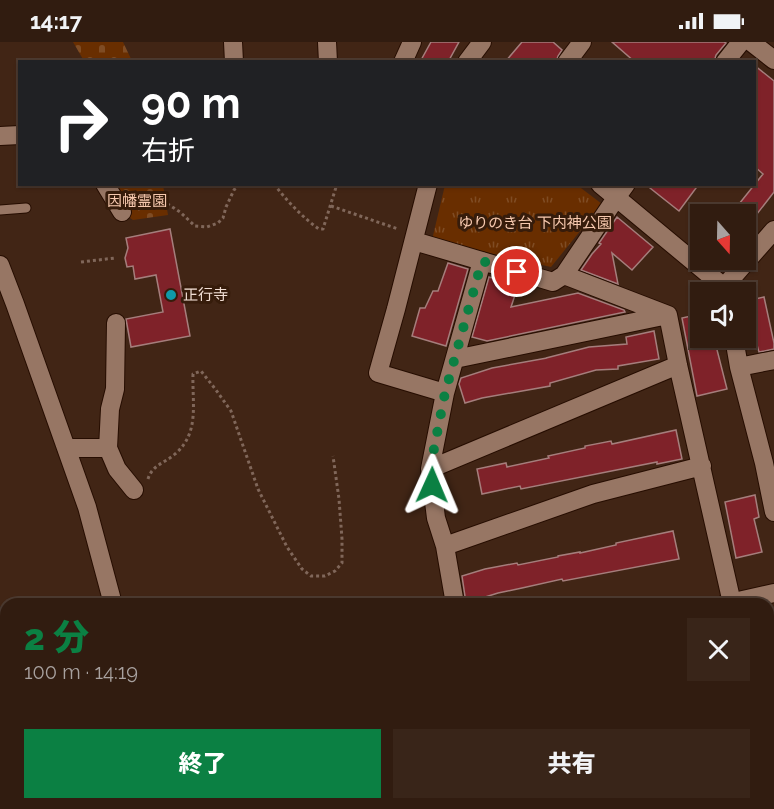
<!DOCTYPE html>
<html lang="ja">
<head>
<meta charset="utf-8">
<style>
	body { margin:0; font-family:Raleway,"Noto Sans JP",sans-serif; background:#392519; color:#f1f3f6; height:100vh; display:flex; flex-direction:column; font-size:22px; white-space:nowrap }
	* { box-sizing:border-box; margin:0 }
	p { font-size:20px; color:#a8a19f }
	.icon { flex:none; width:33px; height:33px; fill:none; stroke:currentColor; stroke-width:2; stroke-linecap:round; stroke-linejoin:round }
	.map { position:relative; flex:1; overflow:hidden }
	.drawer { position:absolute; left:0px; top:556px; width:774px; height:212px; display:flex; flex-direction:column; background:#311c10; border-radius:18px 18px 0 0; box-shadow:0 2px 4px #0004,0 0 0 2px #4c3a30 }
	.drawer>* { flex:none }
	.hud { position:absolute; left:18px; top:18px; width:738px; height:126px; border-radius:0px; box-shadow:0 2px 4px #0004,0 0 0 2px #4c3a30; background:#202124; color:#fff; overflow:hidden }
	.needle { width:39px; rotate:160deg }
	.fabs { position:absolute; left:690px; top:162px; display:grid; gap:12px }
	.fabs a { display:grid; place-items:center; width:66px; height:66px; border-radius:0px; background:#311c10; box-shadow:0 2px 4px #0004,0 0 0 2px #4c3a30; font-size:30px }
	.pin { position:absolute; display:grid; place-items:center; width:51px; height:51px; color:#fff; margin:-26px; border:3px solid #fff; border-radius:50%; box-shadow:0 2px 6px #0007 }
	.me { position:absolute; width:66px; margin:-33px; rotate:1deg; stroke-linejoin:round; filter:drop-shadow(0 0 4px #0008) }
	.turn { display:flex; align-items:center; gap:21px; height:126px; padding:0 24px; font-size:27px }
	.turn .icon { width:78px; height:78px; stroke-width:2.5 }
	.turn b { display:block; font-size:42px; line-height:51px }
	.round { display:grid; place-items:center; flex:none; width:63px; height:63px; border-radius:0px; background:#392519 }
	.head { display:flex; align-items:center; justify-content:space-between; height:102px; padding:0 24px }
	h1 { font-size:36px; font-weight:800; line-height:45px; color:#0b8043 }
	.action { display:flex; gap:12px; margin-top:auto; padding:12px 24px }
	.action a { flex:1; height:69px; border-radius:0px; background:#0b8043; color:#fff; font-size:24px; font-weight:800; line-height:69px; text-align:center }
	.action a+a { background:#392519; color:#f1f3f6 }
	.status { display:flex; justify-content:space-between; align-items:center; height:42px; padding:0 30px; background:#311c10; direction:ltr }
	.status svg { height:16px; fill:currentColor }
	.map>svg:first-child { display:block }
	.cemetery { fill:url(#cemetery-stones) }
	.park { fill:url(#park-tufts) }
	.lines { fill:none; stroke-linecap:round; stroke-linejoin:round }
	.river { stroke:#09171f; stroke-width:33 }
	.building { fill:#7f2229; stroke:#a57e7c; stroke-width:1.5 }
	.lane-casing { stroke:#260d01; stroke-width:11 }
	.street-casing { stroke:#260d01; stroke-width:20 }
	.path { stroke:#80675a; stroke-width:3; stroke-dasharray:3 3; stroke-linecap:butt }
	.lane { stroke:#977664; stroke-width:9 }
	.street { stroke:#977664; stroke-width:18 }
	.route { stroke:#0b8043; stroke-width:10; stroke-dasharray:0 18 }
	.culture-dot { fill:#0f9aa8; stroke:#361c0b; stroke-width:2 }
	.labels { text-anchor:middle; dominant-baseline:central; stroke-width:6; stroke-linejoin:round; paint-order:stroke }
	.park-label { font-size:15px; fill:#f6c8ae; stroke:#361c0b }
	.poi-label { font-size:15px; fill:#f1ded4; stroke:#361c0b; text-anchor:start }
</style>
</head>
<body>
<div class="status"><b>14:17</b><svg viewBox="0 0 49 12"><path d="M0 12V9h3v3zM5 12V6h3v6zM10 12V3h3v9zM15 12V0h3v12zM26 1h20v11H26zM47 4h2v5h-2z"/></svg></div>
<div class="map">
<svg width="774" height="767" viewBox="0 0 774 767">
	<defs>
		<pattern id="cemetery-stones" width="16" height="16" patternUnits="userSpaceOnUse" patternTransform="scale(1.5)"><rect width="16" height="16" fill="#692e00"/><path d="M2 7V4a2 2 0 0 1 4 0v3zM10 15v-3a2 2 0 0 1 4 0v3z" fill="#7f4c24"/></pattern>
		<pattern id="park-tufts" width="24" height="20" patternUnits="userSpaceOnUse" patternTransform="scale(1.5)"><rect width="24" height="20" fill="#692e00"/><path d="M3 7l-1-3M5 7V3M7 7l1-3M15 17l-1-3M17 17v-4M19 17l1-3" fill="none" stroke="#7f4c24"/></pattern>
	</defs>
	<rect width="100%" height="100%" fill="#412515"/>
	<path class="cemetery" d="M73 0H123L132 19H84Z
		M105 143H163L168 173 133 178 122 170Z"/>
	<path class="park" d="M445 143H577L602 162 551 225 432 198Z"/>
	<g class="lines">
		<path class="river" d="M0 581 6 594
			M69 762 70 767"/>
	</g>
	<path class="building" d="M431 0H459L448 20H420Z
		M522 0H553L562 8 558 14 556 20H505Z
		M612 0H724L726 1 716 13 714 20H635Z
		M754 23 774 39V150L746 186V172H731L763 132 754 124Z
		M645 142H699L679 169Z
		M617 175 653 205 632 228 612 211 618 242 581 228 592 212 601 202 599 201Z
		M170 187 190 294 131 305 126 277 163 270 156 233 135 237 133 224 127 225 125 216 128 206 126 196Z
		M448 221 468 227 446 304 412 294 420 266H425L433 249H438Z
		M489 235 518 244 511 265 578 251 624 268 625 270 487 299 472 295Z
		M764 255 774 301V307L759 310 751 282 749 283 746 259Z
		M700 272V296H714L727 347 697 354 682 276Z
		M654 289 659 317 618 324V327L596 328 550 341V344L482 356 465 361 459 342 461 336 492 326 547 316H546L589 305 627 302 626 295Z
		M676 388 682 417 657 422V420L521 447 520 444 482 452 477 427 506 421 507 425 549 416 548 414 585 406V404L611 399 612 402Z
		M755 453 759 475 754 477 762 510 736 516 725 460Z
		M673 489 679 517 563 539 562 537 522 546 498 551 466 561 462 534 485 527 517 521 518 523 558 515V514L580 510V511L616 503V501Z"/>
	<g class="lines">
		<defs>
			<path id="lane" d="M0 168 26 166"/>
			<path id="street" d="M233 0 234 20
				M327 0 328 20
				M751 0 774 18
				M403 20 412 0
				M467 20 482 0
				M567 20 582 0
				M725 20 741 0
				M0 94 20 93
				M105 142 122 170
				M428 142 396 267 378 331 445 351
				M600 142 724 245 725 250
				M414 199 553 240 564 233 616 156 626 142
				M0 223 15 262 87 465 113 562
				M564 233 668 273 678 323 732 561
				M724 245 774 188
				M734 296 739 325 764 421 774 470
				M455 317 668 273
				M739 325 774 318
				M66 406H108L110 367 115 347 116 281
				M108 406 117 427 134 448
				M430 427 678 323
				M445 504 593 452 702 424
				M455 562 445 504 436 476 430 427 445 351 482 219
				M725 562 774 551
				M178 762 180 767"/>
		</defs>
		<use href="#lane" class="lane-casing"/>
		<use href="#street" class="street-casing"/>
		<path class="path" d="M274 142C287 159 302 175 319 187H323L337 142
			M331 164 398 187
			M138 167 166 161 180 170 195 184 207 185 218 181 223 176 226 165 234 148 239 142
			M81 220 115 216
			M148 437C152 423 165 421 175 412 200 391 192 361 193 332L201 329 216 348 231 369 258 447 287 505 302 527 311 534H325L335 529 342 521V497L339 457 333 414
			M0 637 6 651
			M51 762 53 767"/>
		<use href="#lane" class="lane"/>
		<use href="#street" class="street"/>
	</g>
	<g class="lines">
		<path class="route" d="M432 443 430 427 445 351 482 219 517 230"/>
	</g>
	<circle class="culture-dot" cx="171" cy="253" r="6"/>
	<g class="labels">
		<g class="park-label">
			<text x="137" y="159">因幡霊園</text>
			<text x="535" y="181">ゆりのき台 下内神公園</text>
		</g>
		<g class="poi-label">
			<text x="183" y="253">正行寺</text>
		</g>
	</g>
</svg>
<div class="fabs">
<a><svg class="needle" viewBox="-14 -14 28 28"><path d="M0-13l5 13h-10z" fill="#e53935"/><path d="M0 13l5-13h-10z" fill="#a8a19f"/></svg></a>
<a><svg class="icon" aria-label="sound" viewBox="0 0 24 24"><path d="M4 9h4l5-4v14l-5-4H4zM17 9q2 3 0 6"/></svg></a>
</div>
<div class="pin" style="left:517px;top:230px;background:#d93025"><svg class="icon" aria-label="arrive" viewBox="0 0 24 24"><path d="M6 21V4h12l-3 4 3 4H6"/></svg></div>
<svg class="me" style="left:432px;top:443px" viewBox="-20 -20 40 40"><path d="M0-17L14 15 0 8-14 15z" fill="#0b8043" stroke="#fff" stroke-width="4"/></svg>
<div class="hud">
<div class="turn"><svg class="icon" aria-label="right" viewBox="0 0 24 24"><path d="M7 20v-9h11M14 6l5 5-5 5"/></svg><div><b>90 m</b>右折</div></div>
</div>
<section class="drawer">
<div class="head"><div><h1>2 分</h1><p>100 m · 14:19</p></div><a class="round"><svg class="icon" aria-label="close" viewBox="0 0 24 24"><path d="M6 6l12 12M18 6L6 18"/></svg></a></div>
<div class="action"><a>終了</a><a>共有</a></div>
</section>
</div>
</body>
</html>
